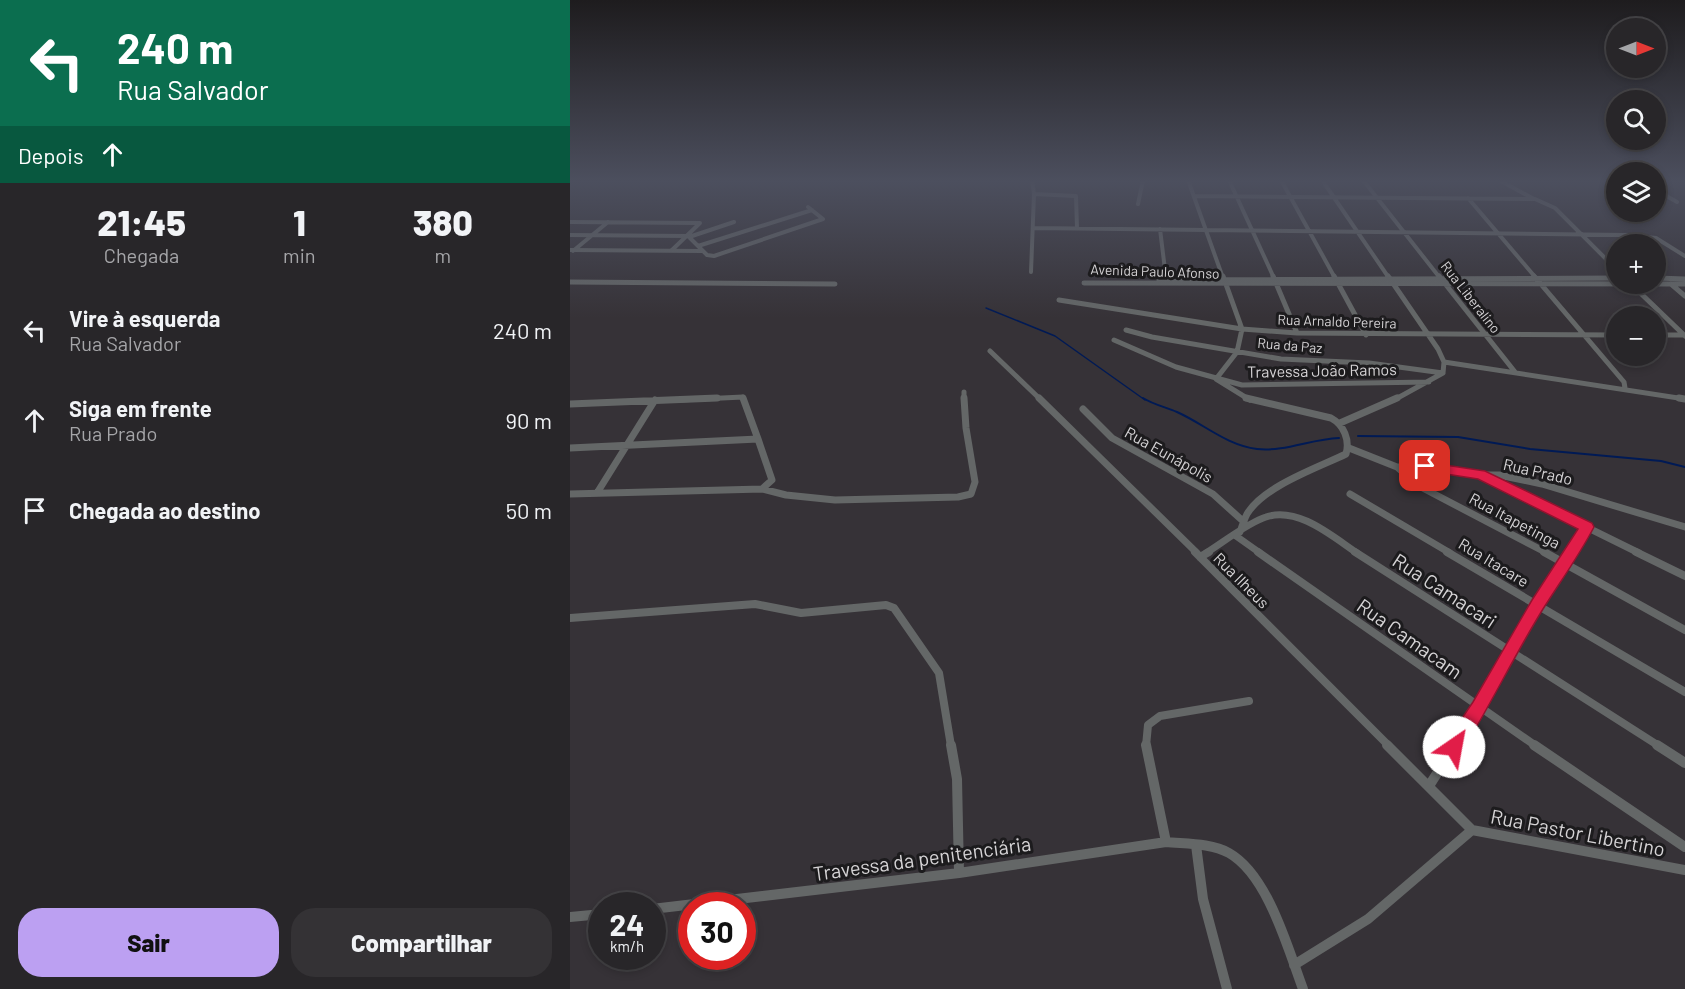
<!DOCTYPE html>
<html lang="pt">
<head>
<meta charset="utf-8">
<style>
	body { margin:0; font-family:Barlow,sans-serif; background:#343235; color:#f1f3f6; height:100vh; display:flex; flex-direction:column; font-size:22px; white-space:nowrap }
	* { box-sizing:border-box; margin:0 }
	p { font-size:20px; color:#a5a5a8 }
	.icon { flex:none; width:33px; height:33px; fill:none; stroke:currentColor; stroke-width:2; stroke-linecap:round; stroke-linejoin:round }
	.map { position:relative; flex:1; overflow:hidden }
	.sheet { display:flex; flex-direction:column; background:#282629; width:570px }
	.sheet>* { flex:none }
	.hud { background:#0b6e4f; color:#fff; overflow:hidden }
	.needle { width:39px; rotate:90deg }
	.buttons { position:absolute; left:1036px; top:18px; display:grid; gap:12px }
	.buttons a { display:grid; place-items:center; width:60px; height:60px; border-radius:50%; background:#282629; box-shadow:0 3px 9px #0003,0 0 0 2px #444346; font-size:30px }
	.speed { position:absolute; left:18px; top:892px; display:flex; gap:12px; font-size:30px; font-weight:700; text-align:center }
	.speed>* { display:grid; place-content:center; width:78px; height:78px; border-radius:50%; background:#282629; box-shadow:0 3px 9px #0003,0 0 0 2px #444346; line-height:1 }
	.speed small { font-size:15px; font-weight:400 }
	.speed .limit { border:9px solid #d22; background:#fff; color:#111 }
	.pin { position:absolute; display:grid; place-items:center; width:51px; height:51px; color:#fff; margin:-26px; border-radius:12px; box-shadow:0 3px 9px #0006 }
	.me { position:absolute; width:66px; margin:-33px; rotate:33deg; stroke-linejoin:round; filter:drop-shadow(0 0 4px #0008) }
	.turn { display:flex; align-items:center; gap:21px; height:126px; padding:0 18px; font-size:27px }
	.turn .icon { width:78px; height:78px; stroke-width:2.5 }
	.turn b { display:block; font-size:42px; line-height:51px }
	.then { display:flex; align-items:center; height:57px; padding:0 18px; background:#0003; gap:12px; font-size:22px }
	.eta { display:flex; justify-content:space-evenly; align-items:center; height:102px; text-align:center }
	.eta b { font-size:36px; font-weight:800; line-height:42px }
	.action { display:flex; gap:12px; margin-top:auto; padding:12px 18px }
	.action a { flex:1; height:69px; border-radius:24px; background:#bca0f2; color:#111; font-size:24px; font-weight:800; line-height:69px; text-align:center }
	.action a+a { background:#343235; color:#f1f3f6 }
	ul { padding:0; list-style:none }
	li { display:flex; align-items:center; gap:18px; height:90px; padding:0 18px }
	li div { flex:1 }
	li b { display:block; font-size:22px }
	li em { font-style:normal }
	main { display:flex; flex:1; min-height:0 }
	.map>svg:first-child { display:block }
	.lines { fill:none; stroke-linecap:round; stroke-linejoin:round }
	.stream-far1 { stroke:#001a55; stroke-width:1.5 }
	.stream { stroke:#001a55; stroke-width:2 }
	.street-far4 { stroke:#646767; stroke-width:4 }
	.street-far3 { stroke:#646767; stroke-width:5 }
	.street-far2 { stroke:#646767; stroke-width:7 }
	.street-far1 { stroke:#646767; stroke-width:8 }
	.street { stroke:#646767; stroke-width:10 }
	.route { fill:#e11d48; stroke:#92132f; stroke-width:1.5 }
	.labels { text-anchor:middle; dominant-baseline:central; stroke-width:6; stroke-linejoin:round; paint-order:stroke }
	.far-street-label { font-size:14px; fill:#d5d3d5; stroke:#1c1b1d }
	.street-label { font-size:16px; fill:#d5d3d5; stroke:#1c1b1d }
	.near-street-label { font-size:20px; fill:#d5d3d5; stroke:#1c1b1d }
</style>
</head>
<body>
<main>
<section class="sheet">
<div class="hud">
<div class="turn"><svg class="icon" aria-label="left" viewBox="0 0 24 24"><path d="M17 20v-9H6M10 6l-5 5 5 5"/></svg><div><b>240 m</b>Rua Salvador</div></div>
<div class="then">Depois<svg class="icon" aria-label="ahead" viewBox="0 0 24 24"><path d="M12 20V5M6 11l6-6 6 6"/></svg></div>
</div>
<div class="eta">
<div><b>21:45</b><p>Chegada</p></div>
<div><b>1</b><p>min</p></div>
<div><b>380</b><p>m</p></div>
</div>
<ul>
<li><svg class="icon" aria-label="left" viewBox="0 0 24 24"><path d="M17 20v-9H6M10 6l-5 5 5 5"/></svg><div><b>Vire à esquerda</b><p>Rua Salvador</p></div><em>240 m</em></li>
<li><svg class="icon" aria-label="ahead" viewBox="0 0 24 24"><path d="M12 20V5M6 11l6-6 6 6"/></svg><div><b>Siga em frente</b><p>Rua Prado</p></div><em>90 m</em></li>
<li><svg class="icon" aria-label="arrive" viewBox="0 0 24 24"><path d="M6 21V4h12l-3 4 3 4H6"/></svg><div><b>Chegada ao destino</b></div><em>50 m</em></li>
</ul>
<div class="action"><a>Sair</a><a>Compartilhar</a></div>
</section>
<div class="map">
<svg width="1115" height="989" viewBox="0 0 1115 989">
	<rect width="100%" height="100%" fill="#363237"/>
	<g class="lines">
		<path class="stream-far1" d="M416 308 485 336 575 400"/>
		<path class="stream" d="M573 398C584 405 596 407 607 412 634 424 656 445 687 449 715 452 741 439 769 438
			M788 436 888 437 960 449 1091 461 1115 467"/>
		<path class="street-far4" d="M618 180 653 278
			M659 180 704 278
			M711 180 765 278
			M752 180 819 278
			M793 180 870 278
			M929 180 964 199
			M1086 190 1107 202
			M464 194 506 196 507 228
			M625 196 965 199 985 208 1047 270
			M898 198 966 278
			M568 204 573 180
			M0 222 130 223 102 250
			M463 228 1056 235 1086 238 1115 256
			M590 229 596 278
			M0 235 118 236 137 255 144 256 253 219 238 207
			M119 237 164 222
			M128 246 242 210
			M0 250 132 251
			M3 251 38 222
			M461 272 464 194 462 180"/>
		<path class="street-far3" d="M596 276 597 282
			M653 276 672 329 667 352 646 379 680 400
			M703 276 727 333
			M764 276 796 335
			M818 276 868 349 874 362 1115 399
			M869 276 945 372
			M964 276 1054 382 1055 388
			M1086 278 1115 279
			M589 280 1047 278
			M0 282 265 284
			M514 283 1115 284
			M1061 284 1115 336
			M1101 284 1115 296
			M489 300 672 329 727 333 1047 335
			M556 330 582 337 711 359 799 363 873 373 874 362
			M1086 335H1115
			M544 340 606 367 672 385 859 382
			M420 351 471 400
			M394 392V400
			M110 400 173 397 174 400
			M824 400 873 373"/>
		<path class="street-far2" d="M173 398 188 439
			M469 398 627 553
			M1109 398 1115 399
			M0 404 147 398
			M513 409 542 438 643 494 674 522
			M770 423 827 398
			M0 448 188 439 202 480 192 489
			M779 448 827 467H855L910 475H929L972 484 1115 527
			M827 467 847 485 977 553
			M913 476 1069 553
			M27 493 85 400
			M0 494 192 489 216 495 265 500 388 497 401 494 405 482 396 428 394 398
			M780 494 880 553
			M670 532C672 526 674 520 677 514 694 486 747 468 776 454 780 440 774 425 761 418L676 398
			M666 536 690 553
			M636 553C652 543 679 522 696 517 728 506 763 537 787 553
			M1002 553 1017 527"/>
		<path class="street-far1" d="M625 552 819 746
			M688 552 966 746
			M785 552 1089 746
			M877 552 1115 692
			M974 552 1115 630
			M1066 552 1115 576
			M630 557 639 552
			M0 618 185 604 231 613 316 605 324 608 369 673 381 746
			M576 746 578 725 590 716 679 701
			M884 746 909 708 967 604 1003 552"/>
		<path class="street" d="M381 745 387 779 389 873
			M576 745 596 842
			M817 745 902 830
			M964 745 1115 847
			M1087 745 1115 763
			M859 786 885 745
			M902 830 1115 870
			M626 845 633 899 657 989
			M82 909 389 873 596 842C616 844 641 843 659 853 698 875 718 949 733 989
			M0 917 32 914
			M724 965 798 919 902 830"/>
	</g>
	<linearGradient id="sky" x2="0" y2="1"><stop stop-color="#1e1c1e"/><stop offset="0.57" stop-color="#4c4f5e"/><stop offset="1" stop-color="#4c4f5e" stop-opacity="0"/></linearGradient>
	<rect width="1115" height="318" fill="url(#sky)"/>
	<path class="route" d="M855 462 915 471 1022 523 1024 527C1009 556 990 582 973 609 944 656 920 706 891 753L884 756 877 753 875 747 877 740 903 702 962 600 1008 529 908 479 850 470 848 466Z"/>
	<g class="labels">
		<g class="far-street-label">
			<text transform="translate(585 271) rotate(2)">Avenida Paulo Afonso</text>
			<text transform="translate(901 297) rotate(52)">Rua Liberalino</text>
			<text transform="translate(767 321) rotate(2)">Rua Arnaldo Pereira</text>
			<text transform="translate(720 345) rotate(5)">Rua da Paz</text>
		</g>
		<g class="street-label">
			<text transform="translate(752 370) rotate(-1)">Travessa João Ramos</text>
			<text transform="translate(599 454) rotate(29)">Rua Eunápolis</text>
			<text transform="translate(968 471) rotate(13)">Rua Prado</text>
			<text transform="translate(945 520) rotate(28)">Rua Itapetinga</text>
			<text transform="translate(924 562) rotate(31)">Rua Itacare</text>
			<text transform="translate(672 580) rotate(45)">Rua Ilheus</text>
		</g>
		<g class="near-street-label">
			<text transform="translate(875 590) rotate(33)">Rua Camacari</text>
			<text transform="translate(840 638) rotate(35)">Rua Camacam</text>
			<text transform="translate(1008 832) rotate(11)">Rua Pastor Libertino</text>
			<text transform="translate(352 858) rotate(-8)">Travessa da penitenciária</text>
		</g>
	</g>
</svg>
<div class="buttons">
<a><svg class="needle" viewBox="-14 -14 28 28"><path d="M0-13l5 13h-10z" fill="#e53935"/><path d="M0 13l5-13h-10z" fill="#a5a5a8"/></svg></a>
<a><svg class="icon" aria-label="search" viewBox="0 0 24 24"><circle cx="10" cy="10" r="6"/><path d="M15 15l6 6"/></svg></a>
<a><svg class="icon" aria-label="layers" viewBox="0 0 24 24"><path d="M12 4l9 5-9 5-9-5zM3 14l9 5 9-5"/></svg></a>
<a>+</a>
<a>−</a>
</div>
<div class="speed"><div>24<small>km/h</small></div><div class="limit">30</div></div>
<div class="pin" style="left:855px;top:466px;background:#d93025"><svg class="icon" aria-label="arrive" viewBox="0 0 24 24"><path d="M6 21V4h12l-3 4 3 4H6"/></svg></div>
<svg class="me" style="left:884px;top:747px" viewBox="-20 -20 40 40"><circle r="19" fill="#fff"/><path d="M0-13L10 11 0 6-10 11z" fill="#e11d48"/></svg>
</div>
</main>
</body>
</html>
